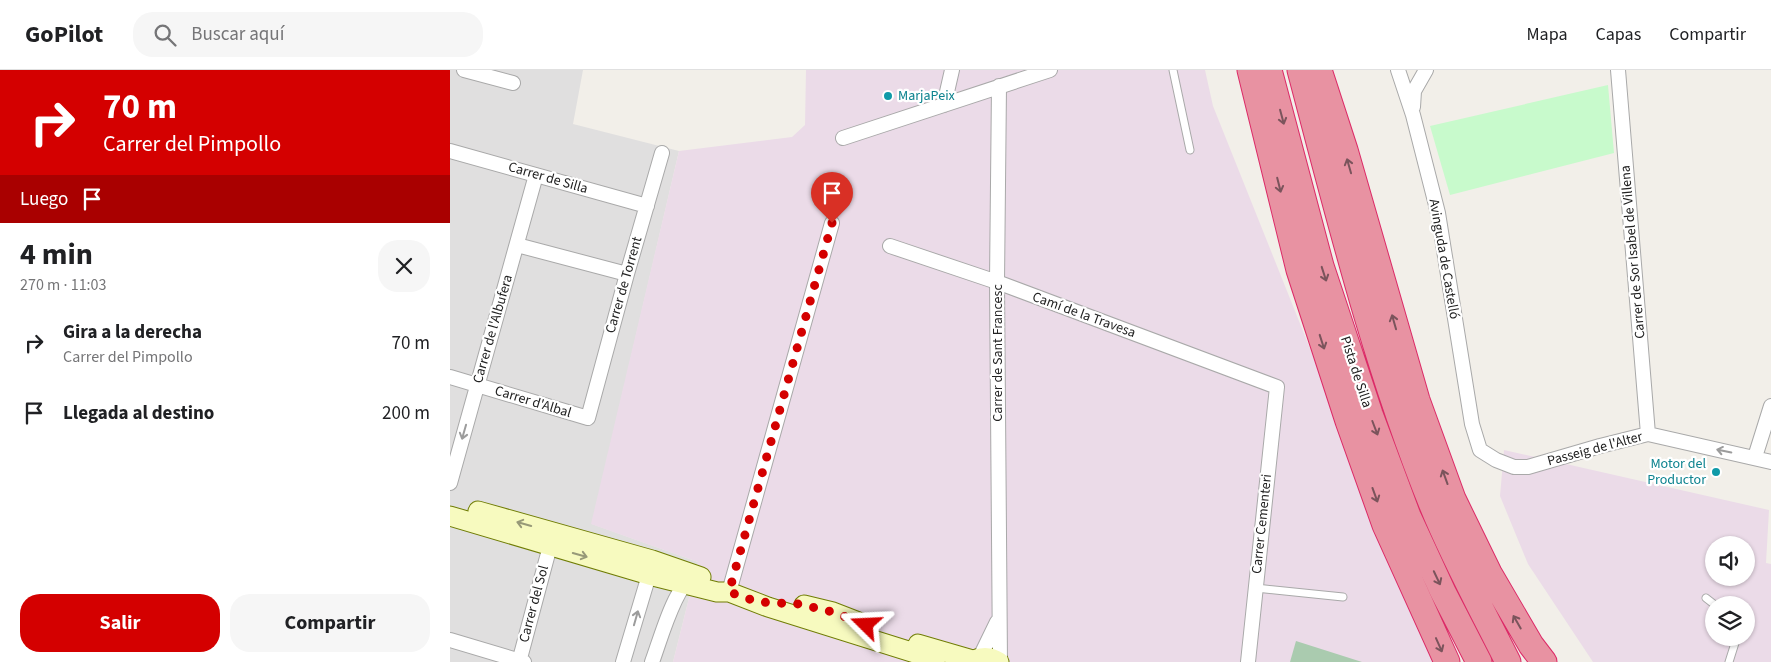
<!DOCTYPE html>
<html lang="es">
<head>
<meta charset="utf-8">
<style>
	body { margin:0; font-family:"Source Sans 3",sans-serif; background:#f6f6f6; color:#202124; height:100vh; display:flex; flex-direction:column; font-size:19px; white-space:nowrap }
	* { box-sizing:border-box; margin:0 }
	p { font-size:16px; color:#757577 }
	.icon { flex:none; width:28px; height:28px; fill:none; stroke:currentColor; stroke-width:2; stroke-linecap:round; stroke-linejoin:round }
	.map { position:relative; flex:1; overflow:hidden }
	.side { display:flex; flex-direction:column; background:#fff; width:450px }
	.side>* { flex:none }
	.guide { background:#d40000; color:#fff; overflow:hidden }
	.fabs { position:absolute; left:1255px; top:466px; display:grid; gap:10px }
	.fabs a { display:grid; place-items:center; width:50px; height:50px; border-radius:50%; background:#fff; box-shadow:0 1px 4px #0004; font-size:25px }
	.pin { position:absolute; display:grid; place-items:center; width:42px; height:42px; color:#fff; margin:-51px -21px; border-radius:50% 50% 50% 0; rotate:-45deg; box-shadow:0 0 5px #0007 }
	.pin .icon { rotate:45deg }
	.me { position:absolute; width:55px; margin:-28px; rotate:291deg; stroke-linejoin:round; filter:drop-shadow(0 0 4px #0008) }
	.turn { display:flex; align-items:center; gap:18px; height:105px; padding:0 20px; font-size:22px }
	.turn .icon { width:65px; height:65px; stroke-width:2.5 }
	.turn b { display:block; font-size:35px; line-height:42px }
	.then { display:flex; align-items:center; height:48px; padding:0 20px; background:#0003; gap:10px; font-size:19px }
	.round { display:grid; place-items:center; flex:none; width:52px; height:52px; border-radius:20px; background:#f6f6f6 }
	.head { display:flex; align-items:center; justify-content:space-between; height:85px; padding:0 20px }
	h1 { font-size:30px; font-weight:700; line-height:38px }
	.cta { display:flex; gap:10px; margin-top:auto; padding:10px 20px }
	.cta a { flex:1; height:58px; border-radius:20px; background:#d40000; color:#fff; font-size:20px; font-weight:700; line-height:58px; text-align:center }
	.cta a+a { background:#f6f6f6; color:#202124 }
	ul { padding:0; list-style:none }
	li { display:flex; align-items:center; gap:15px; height:70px; padding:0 20px }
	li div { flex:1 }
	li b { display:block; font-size:19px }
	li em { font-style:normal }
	header { display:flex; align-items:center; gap:30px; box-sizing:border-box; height:70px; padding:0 25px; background:#fff; border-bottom:1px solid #e0e0e0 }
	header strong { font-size:24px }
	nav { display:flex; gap:28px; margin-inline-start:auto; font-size:18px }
	.search { width:350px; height:45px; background:#f6f6f6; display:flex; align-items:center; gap:12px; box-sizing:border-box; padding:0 18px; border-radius:20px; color:#757577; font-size:19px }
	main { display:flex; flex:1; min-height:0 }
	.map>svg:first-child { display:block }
	.residential { fill:#e0dfdf }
	.industrial { fill:#ebdbe8; fill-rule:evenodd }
	.cemetery { fill:#aacbaf }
	.park { fill:#c8facc }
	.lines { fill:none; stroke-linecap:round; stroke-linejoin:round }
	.lane-casing { stroke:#a9a9a9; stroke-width:9 }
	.street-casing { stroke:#a9a9a9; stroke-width:16 }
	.secondary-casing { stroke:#707d05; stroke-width:21 }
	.highway-casing { stroke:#dc2a67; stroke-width:27 }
	.lane { stroke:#fff; stroke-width:7 }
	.street { stroke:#fff; stroke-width:14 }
	.secondary { stroke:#f7fabf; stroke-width:19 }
	.highway { stroke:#e892a2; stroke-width:25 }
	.oneway { stroke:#7b545c }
	.oneway2 { stroke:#9c9c9c }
	.oneway3 { stroke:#979978 }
	.route { stroke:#d40000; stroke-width:9; stroke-dasharray:0 16.2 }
	.culture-dot { fill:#0f9aa8; stroke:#fff; stroke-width:2 }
	.labels { text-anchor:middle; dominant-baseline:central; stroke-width:4.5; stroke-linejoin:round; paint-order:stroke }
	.culture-label { font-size:14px; fill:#0d838f; stroke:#fff; text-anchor:start }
	.street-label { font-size:14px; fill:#222; stroke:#fff }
</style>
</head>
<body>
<header>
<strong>GoPilot</strong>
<div class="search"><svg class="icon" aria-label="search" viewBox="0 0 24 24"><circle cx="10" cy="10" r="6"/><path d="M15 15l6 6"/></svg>Buscar aquí</div>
<nav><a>Mapa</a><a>Capas</a><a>Compartir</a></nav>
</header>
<main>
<section class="side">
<div class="guide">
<div class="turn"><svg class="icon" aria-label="right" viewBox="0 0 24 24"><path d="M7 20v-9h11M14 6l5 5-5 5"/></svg><div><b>70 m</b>Carrer del Pimpollo</div></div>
<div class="then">Luego<svg class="icon" aria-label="arrive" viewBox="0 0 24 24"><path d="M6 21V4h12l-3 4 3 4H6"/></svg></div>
</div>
<div class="head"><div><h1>4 min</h1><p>270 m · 11:03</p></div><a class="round"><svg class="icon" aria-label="close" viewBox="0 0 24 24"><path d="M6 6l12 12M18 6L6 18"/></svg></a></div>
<ul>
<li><svg class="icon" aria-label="right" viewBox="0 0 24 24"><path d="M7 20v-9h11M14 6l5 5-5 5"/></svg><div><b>Gira a la derecha</b><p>Carrer del Pimpollo</p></div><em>70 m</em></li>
<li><svg class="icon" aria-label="arrive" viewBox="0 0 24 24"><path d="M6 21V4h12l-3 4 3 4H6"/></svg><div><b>Llegada al destino</b></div><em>200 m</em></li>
</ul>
<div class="cta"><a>Salir</a><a>Compartir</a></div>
</section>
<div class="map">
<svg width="1321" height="592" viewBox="0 0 1321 592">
	<rect width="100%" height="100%" fill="#f2efe9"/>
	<path class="residential" d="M0 0H133L123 54 229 81 142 454 248 492 223 592H0Z"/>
	<path class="industrial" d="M356 0H755L763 36 873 311 1007 592H223L248 492 141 454 229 81 342 67 355 55Z
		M1054 380 1319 440 1316 493 1321 494V592H1143L1078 494 1050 426ZM1264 475H1296V508H1264ZM1264 535H1296V568H1264Z"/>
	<path class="cemetery" d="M846 571 912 592H840Z"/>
	<path class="park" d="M1158 15 1164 83 1000 125 980 56Z"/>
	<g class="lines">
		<defs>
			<path id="lane" d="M723 0 740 80
				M806 518 893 527
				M1256 528 1265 535
				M1279 592 1285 573 1284 568"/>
			<path id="street" d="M14 0 63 13
				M948 0 963 45 988 143 1022 354 1030 380 1046 390 1064 397H1078L1150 376 1198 364 1321 392
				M1168 0 1198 364
				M549 16 547 212 550 592
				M494 35 502 0
				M963 37 964 21 976 0
				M393 68 600 0
				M0 81 197 136
				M67 175 177 204
				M440 176 547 212 827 317 798 592
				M0 307 138 348 177 204 212 83
				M1305 387 1321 336
				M0 413 86 105
				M279 522 382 153
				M0 570 74 592
				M530 587 547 552
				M69 592 100 476 103 472 107 471
				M173 592 199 505 195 497
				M202 592C209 574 225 515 242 509"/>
			<path id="secondary" d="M28 441 202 490 251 507
				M0 446 199 505 267 522H279L318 537 468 584 485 592
				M354 535 383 542 414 554
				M468 574 523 590
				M521 592C530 586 540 586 549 592"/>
			<path id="highway" d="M800 0 849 200 898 351 935 455 997 592
				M819 0 871 196 920 344 958 446 993 522 1029 592
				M850 0C889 147 925 294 982 435 1004 489 1032 540 1058 592
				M869 0 895 80 967 330 1003 429 1039 503 1081 575 1094 592"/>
		</defs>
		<use href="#lane" class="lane-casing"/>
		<use href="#street" class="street-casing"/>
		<use href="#secondary" class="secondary-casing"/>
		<use href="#highway" class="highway-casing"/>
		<use href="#lane" class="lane"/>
		<use href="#street" class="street"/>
		<use href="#secondary" class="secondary"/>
		<use href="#highway" class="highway"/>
	</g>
	<defs><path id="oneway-shaft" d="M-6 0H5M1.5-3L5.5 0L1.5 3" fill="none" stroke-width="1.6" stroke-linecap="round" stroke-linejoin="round" transform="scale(1.25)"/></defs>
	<g class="oneway">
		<use href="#oneway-shaft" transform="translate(832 47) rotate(75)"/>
		<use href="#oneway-shaft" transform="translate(899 96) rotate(-106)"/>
		<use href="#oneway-shaft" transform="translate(829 115) rotate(76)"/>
		<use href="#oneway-shaft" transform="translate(874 204) rotate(72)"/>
		<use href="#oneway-shaft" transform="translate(944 252) rotate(-106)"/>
		<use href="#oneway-shaft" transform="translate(872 272) rotate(72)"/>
		<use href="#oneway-shaft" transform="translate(925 358) rotate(69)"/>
		<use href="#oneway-shaft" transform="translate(995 407) rotate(-110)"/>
		<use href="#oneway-shaft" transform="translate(925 425) rotate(70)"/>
		<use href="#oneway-shaft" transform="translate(987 508) rotate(65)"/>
		<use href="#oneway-shaft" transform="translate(1067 552) rotate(-120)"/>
		<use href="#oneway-shaft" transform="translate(989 575) rotate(66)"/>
	</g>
	<g class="oneway2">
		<use href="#oneway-shaft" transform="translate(14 362) rotate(106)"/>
		<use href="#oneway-shaft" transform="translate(1274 381) rotate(-168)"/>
		<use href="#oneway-shaft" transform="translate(186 548) rotate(-74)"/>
	</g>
	<g class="oneway3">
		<use href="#oneway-shaft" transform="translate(74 454) rotate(-164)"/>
		<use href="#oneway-shaft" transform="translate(130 485) rotate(16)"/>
	</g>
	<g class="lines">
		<path class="route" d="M382 153 279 522 308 532 349 534 383 542 416 555"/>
	</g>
	<g class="culture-dot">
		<circle cx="438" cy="26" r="5"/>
		<circle cx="1266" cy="402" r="5"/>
	</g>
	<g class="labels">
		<g class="culture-label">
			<text x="448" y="26">MarjaPeix</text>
			<text x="1256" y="394" text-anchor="end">Motor del<tspan x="1256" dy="16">Productor</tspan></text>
		</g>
		<g class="street-label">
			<text transform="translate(98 108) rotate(16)">Carrer de Silla</text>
			<text transform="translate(1183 182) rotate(-95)">Carrer de Sor Isabel de Villena</text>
			<text transform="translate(994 189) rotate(80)">Avinguda de Castelló</text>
			<text transform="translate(174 215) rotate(-74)">Carrer de Torrent</text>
			<text transform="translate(634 245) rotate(20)">Camí de la Travesa</text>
			<text transform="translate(43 259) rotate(-74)">Carrer de l'Albufera</text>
			<text transform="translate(548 283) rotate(-90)">Carrer de Sant Francesc</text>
			<text transform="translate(906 302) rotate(72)">Pista de Silla</text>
			<text transform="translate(83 332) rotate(17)">Carrer d'Albal</text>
			<text transform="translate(1145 379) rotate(-15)">Passeig de l'Alter</text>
			<text transform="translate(812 454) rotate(-84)">Carrer Cementeri</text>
			<text transform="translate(84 534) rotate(-75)">Carrer del Sol</text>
		</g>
	</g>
</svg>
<div class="fabs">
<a><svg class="icon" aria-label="sound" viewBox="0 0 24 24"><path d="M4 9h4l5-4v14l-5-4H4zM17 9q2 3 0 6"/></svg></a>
<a><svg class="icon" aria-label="layers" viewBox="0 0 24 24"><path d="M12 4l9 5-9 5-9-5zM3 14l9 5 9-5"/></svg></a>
</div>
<div class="pin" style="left:382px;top:153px;background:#d93025"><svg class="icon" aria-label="arrive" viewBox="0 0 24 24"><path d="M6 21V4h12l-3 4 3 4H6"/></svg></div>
<svg class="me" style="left:416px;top:555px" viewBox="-20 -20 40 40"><path d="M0-17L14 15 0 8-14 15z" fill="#d40000" stroke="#fff" stroke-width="4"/></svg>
</div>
</main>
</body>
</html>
